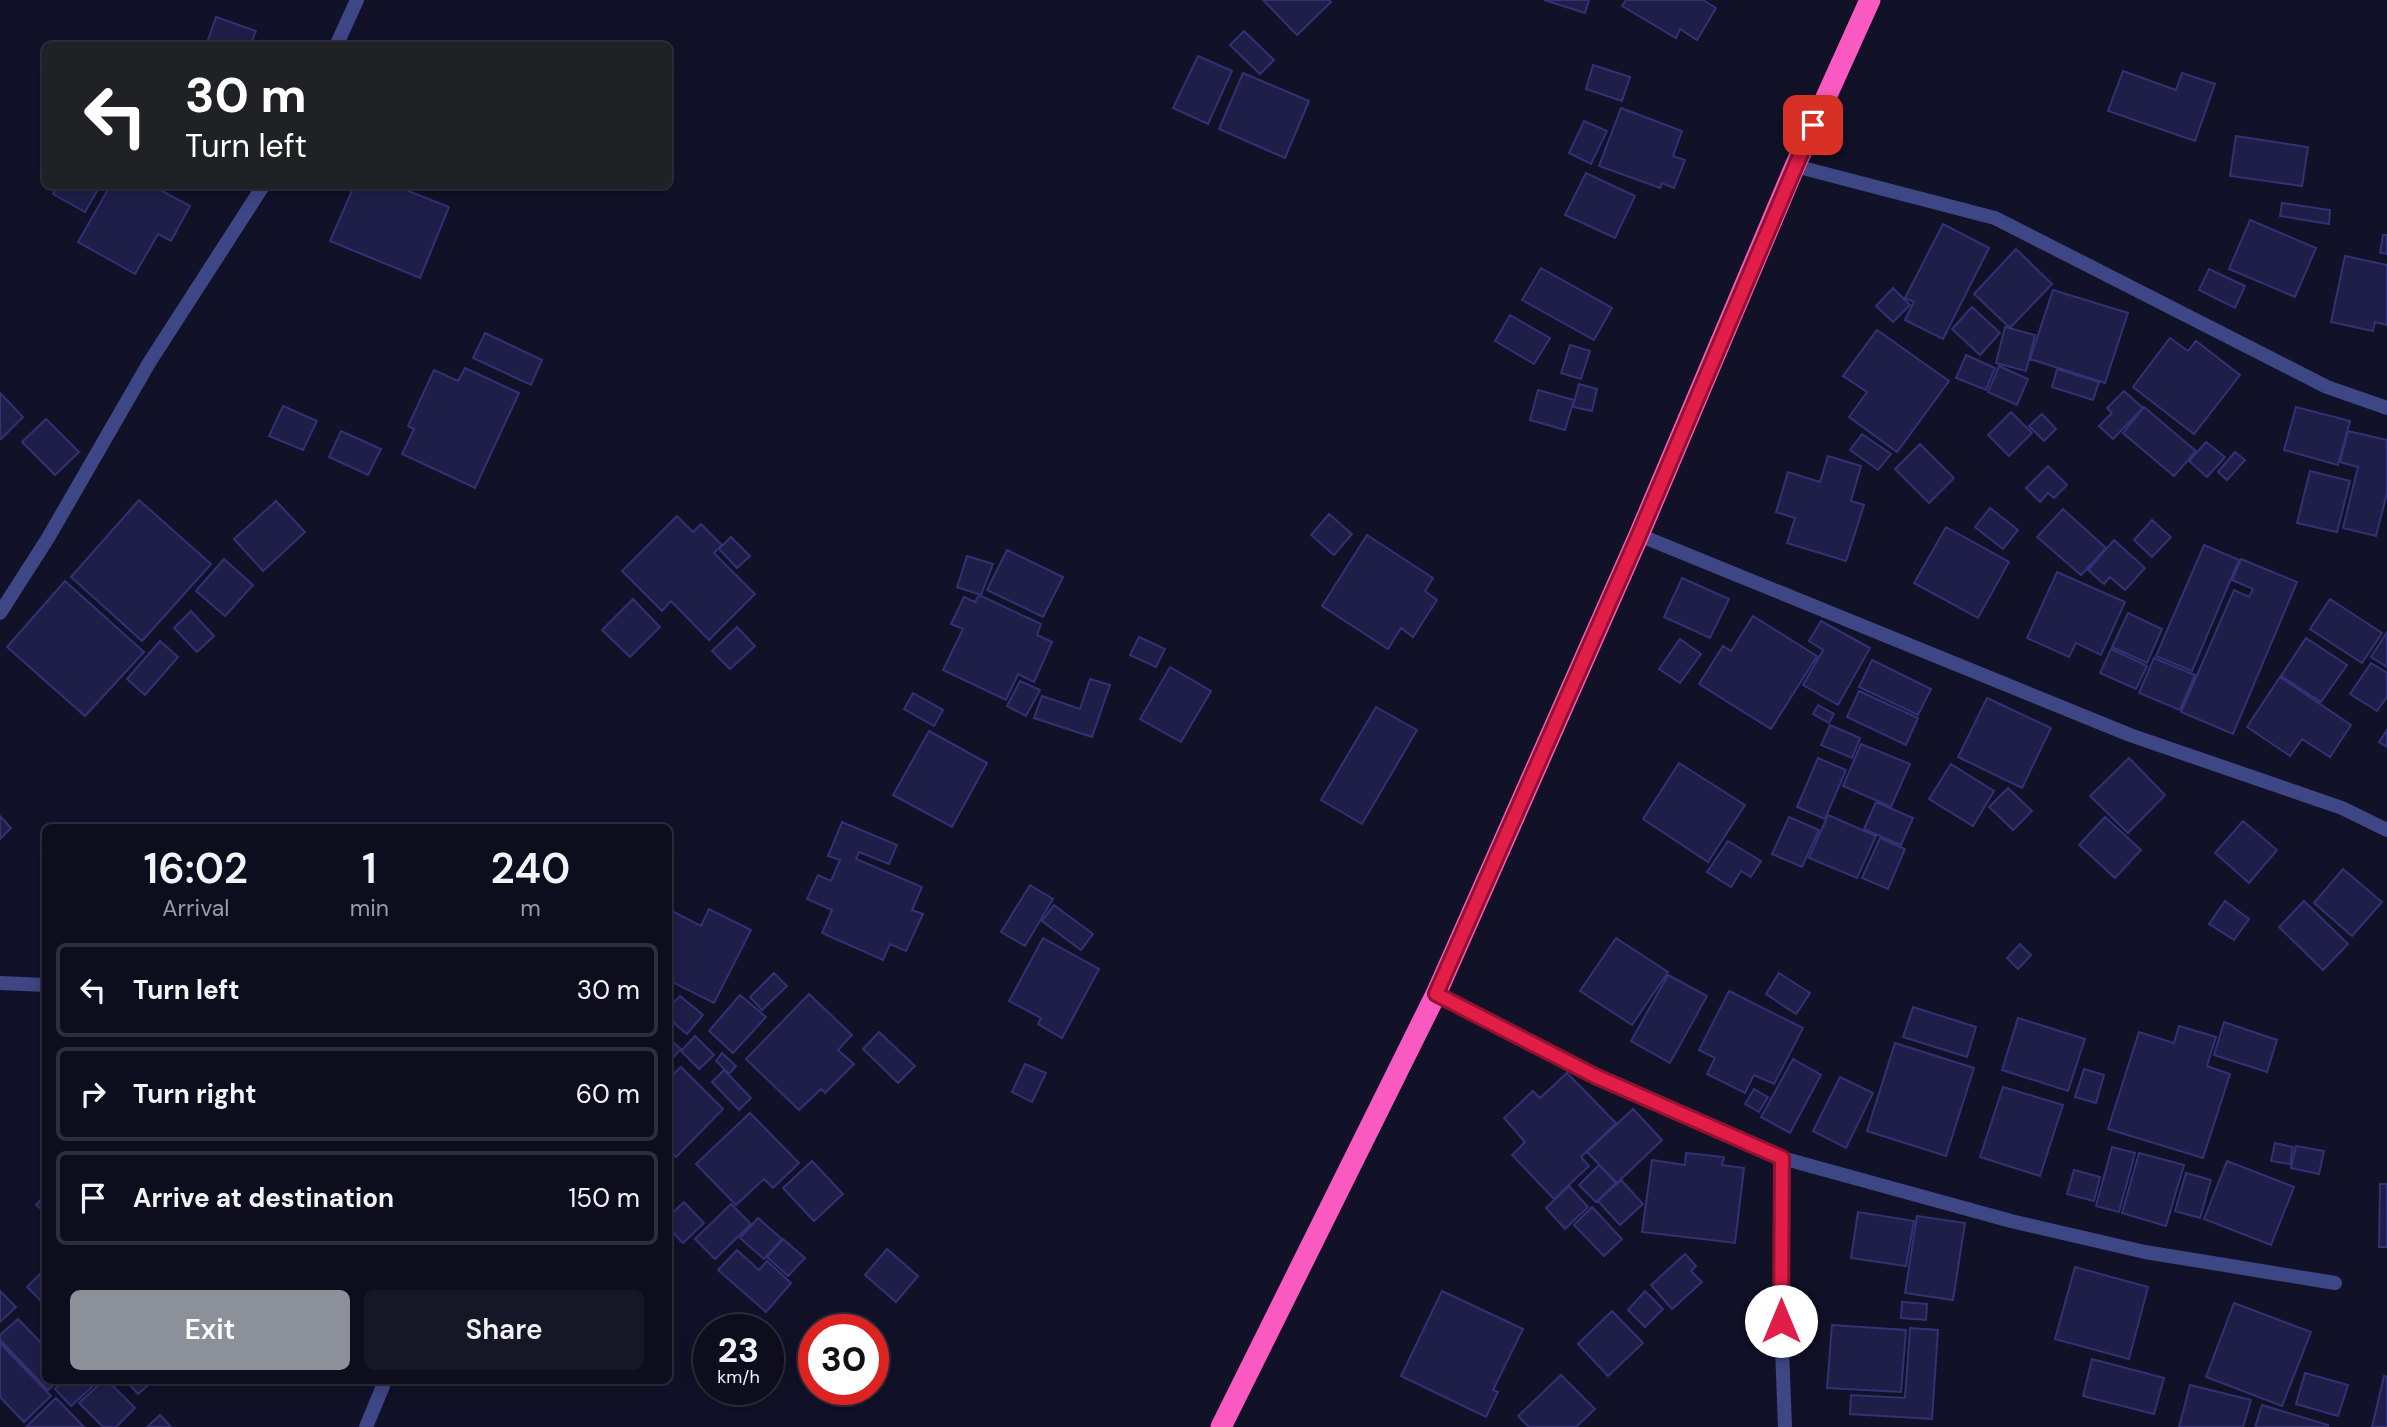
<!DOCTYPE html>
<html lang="en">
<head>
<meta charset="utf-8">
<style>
	body { margin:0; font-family:"DM Sans",sans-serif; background:#161627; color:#f1f3f6; height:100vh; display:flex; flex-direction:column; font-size:26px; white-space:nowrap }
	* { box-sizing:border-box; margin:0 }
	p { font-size:23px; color:#9a9ca4 }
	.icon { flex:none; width:38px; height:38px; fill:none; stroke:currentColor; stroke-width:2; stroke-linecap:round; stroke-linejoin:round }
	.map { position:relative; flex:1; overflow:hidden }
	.sheet { position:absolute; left:42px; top:824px; width:630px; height:560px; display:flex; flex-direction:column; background:#0d0d1e; border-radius:10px; box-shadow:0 4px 18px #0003,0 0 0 2px #2d2d3c }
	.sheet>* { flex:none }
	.hud { position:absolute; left:42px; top:42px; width:630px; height:147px; border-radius:10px; box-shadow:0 4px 18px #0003,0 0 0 2px #2d2d3c; background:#202124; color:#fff; overflow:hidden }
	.speed { position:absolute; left:693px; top:1314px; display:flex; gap:14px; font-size:35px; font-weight:700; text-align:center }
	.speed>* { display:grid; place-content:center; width:91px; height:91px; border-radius:50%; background:#0d0d1e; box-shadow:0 4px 18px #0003,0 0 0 2px #2d2d3c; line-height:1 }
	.speed small { font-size:18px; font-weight:400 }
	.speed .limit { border:10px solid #d22; background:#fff; color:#111 }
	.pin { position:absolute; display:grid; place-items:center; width:60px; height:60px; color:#fff; margin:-30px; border-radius:14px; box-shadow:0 4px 10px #0006 }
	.me { position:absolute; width:77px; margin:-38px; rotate:0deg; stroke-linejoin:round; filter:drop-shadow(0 0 5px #0008) }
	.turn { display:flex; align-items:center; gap:24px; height:147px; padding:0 28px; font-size:32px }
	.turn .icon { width:91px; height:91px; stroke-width:2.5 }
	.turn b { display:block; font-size:49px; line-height:60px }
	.eta { display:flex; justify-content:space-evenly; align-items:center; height:119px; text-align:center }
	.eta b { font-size:42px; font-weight:600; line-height:49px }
	.cta { display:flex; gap:14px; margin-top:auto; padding:14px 28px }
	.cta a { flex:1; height:80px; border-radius:10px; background:#8c9099; color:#fff; font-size:28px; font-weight:600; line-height:80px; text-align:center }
	.cta a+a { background:#161627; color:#f1f3f6 }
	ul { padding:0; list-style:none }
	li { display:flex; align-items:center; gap:21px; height:94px; margin:0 14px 10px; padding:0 14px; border:4px solid #2d2d3c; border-radius:10px }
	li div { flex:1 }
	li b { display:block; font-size:26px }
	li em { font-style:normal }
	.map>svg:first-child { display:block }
	.building { fill:#1f1e49; stroke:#333074; stroke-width:2 }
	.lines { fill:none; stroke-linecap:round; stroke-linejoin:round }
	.street { stroke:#3e4786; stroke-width:14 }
	.highway { stroke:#fa59c1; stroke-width:21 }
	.route-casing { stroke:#92132f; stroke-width:18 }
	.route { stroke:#e11d48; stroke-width:12 }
</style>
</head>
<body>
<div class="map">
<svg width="2387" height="1427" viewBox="0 0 2387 1427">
	<rect width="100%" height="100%" fill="#111128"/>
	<path class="building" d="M1263 0H1329L1331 2 1297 35Z
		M1544 0H1589L1585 13Z
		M1626 0H1703L1716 8 1697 40 1680 29 1676 38 1622 6Z
		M216 17 256 31 250 46H206Z
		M1244 31 1274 60 1260 74 1230 45Z
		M1198 56 1232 71 1208 124 1173 108Z
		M1593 65 1630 77 1622 101 1586 89Z
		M2123 71 2176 90 2182 73 2215 84 2195 141 2108 111Z
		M1243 73 1309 101 1285 158 1219 129Z
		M1621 108 1682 131 1673 156 1685 160 1674 188 1662 183 1660 188 1599 166Z
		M1584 121 1607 131 1591 164 1569 153Z
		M2236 136 2308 147 2302 186 2230 176Z
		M1586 173 1635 196 1615 238 1565 215Z
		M57 186H100L85 212 53 194Z
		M110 186H153L190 206 171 241 158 234 135 274 78 242Z
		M354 186H396L449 207 420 278 330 241Z
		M2282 203 2330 210 2329 224 2280 216Z
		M2250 220 2316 248 2295 297 2229 269Z
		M1943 224 1989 248 1943 339 1905 320 1914 302 1905 298Z
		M2383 235H2387V254L2380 253Z
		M2016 249 2052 284 2010 328 1974 294Z
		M2345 256 2387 265V325L2375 322 2373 331 2331 322Z
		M1541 268 1612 308 1594 340 1522 300Z
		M2209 269 2245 286 2235 308 2199 290Z
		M1893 288 1910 305 1893 322 1876 306Z
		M2053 290 2128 313 2105 383 2030 359Z
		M1972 307 2000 333 1980 355 1952 329Z
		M1510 315 1550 338 1534 364 1495 341Z
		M2005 327 2035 335 2026 371 1996 363Z
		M1877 330 1949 381 1897 452 1849 417 1867 392 1843 376Z
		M485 333 542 360 531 385 473 358Z
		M2170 338 2188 351 2196 341 2240 375 2194 434 2133 387Z
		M1570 345 1590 351 1581 379 1561 373Z
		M1966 355 1995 368 1986 390 1956 378Z
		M1999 366 2028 379 2017 405 1988 392Z
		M465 368 519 393 475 488 402 454 414 429 408 426 434 370 458 381Z
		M2057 369 2099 382 2093 400 2052 387Z
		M1579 384 1597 389 1592 411 1573 407Z
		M1538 390 1574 400 1565 430 1530 420Z
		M2124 391 2143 408 2113 439 2099 426 2112 413 2107 408Z
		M0 393 23 417 1 439 0 438Z
		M283 406 317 421 303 450 269 436Z
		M2144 407 2196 451 2174 476 2123 433Z
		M2296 407 2350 421 2338 465 2284 450Z
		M2011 412 2032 433 2009 456 1988 435Z
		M2042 414 2056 429 2044 441 2029 426Z
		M46 419 79 452 55 475 22 442Z
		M341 431 381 449 368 475 329 457Z
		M2348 431 2387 440V493L2376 536 2343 528 2358 467 2340 462Z
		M1862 434 1891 454 1878 470 1850 450Z
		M2206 442 2225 457 2207 477 2189 461Z
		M1920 444 1954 478 1929 503 1895 469Z
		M2235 452 2245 460 2227 480 2218 472Z
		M1828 456 1861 466 1851 501 1864 505 1846 561 1787 543 1795 518 1776 512 1788 472 1820 482Z
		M2048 466 2067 485 2054 498 2048 493 2040 502 2026 488Z
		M2310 471 2350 481 2337 532 2297 523Z
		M139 500 211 564 142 641 71 577Z
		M276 501 305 532 263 571 234 539Z
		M1990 508 2018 530 2003 549 1975 527Z
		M2063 509 2106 548 2081 575 2037 537Z
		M1329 514 1352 534 1334 555 1311 535Z
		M677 516 693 532 701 524 722 545 714 553 755 594 709 640 671 601 662 611 622 571Z
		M2152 520 2171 537 2152 557 2134 540Z
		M1946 527 2009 562 1978 618 1914 583Z
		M1367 535 1433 578 1425 591 1437 600 1413 637 1401 628 1388 649 1322 606Z
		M731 537 750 556 737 568 719 549Z
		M2114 540 2145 568 2125 590 2110 577 2104 584 2088 570Z
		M2204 545 2239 560 2192 671 2156 656Z
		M1007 550 1063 577 1043 617 987 590Z
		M967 556 993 564 981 595 957 587Z
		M224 559 253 585 225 616 196 591Z
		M2241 559 2297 582 2233 734 2181 712 2234 590 2249 597 2253 589 2232 580Z
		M2057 572 2125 602 2101 655 2076 643 2069 657 2027 638Z
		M1682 578 1729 599 1710 638 1664 617Z
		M65 581 144 652 85 716 7 647Z
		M979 595 1041 624 1037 635 1052 642 1034 682 1018 674 1006 700 943 670 963 629 951 624 964 597 975 602Z
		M633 599 660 627 630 657 602 630Z
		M2330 599 2382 633 2362 663 2310 629Z
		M191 611 214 636 197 652 174 628Z
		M2128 613 2162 629 2147 663 2112 647Z
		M1753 616 1817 656 1771 729 1699 684 1723 646 1731 651Z
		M1821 621 1870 648 1838 705 1803 685 1823 650 1809 641Z
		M737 627 755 646 730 669 712 651Z
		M2387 632V667L2371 657Z
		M1139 637 1165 649 1156 667 1130 655Z
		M2306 638 2347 665 2321 702 2281 676Z
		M1680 639 1701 654 1680 683 1659 669Z
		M160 641 178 657 145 695 127 679Z
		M2111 649 2147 666 2136 689 2100 673Z
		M2154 658 2195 675 2180 710 2139 693Z
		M1872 660 1931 689 1918 715 1859 687Z
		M2371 663 2387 673V697L2377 711 2350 694Z
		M1170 667 1211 691 1181 742 1140 719Z
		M2280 677 2351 725 2330 757 2302 739 2290 756 2247 727Z
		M1090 679 1110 685 1092 737 1034 718 1042 696 1080 709Z
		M1020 681 1040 690 1026 716 1007 706Z
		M1859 691 1918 718 1906 745 1847 717Z
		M913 693 943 710 934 726 904 709Z
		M1987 698 2051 728 2022 788 1958 757Z
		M1818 705 1834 714 1829 723 1813 714Z
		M1376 707 1417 730 1362 824 1321 800Z
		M1830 725 1860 738 1852 758 1821 745Z
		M2387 730V747L2379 742Z
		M929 731 987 763 952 827 893 795Z
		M1861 744 1910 764 1891 807 1843 786Z
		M1818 758 1846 770 1825 819 1797 807Z
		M2129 758 2165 795 2128 833 2090 796Z
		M1679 763 1745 805 1708 862 1643 819Z
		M1951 764 1994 791 1973 826 1929 799Z
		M2008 788 2032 811 2013 830 1989 807Z
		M1876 802 1913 818 1901 845 1864 829Z
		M1828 815 1876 836 1857 878 1809 858Z
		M0 816 11 828 0 839Z
		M1789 817 1819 830 1802 867 1772 854Z
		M2105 817 2141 850 2115 878 2079 845Z
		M2243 821 2277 850 2249 883 2215 853Z
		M842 822 897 845 889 864 859 852 856 859 922 887 912 910 923 914 906 951 890 944 883 960 822 933 832 910 807 899 818 875 831 881 840 860 828 856Z
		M1880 838 1905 849 1888 889 1862 878Z
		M1728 841 1761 861 1751 877 1741 871 1731 887 1707 872Z
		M2343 869 2382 902 2352 936 2314 903Z
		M1030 885 1053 899 1025 946 1001 932Z
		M2225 901 2249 919 2234 940 2209 924Z
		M2304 901 2348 944 2323 970 2279 927Z
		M1054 905 1093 934 1081 950 1042 921Z
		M668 909 701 926 709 909 751 930 714 1003 668 980Z
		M1043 938 1099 969 1062 1038 1038 1024 1041 1018 1009 1001Z
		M1616 938 1668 972 1632 1025 1580 991Z
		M2020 944 2031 955 2018 969 2007 958Z
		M774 973 787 986 762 1010 750 997Z
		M1779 973 1810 993 1796 1014 1766 994Z
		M1668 975 1707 996 1670 1063 1631 1041Z
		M1729 991 1803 1028 1774 1084 1754 1075 1745 1093 1707 1074 1715 1058 1699 1050Z
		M809 994 852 1035 838 1050 854 1064 825 1093 821 1089 799 1110 746 1059Z
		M740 995 766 1017 733 1053 709 1031Z
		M680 996 703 1015 687 1034 668 1018V1008Z
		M1913 1007 1976 1027 1967 1057 1903 1037Z
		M2018 1018 2085 1039 2068 1091 2002 1070Z
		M2224 1022 2277 1040 2267 1072 2214 1055Z
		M2179 1026 2216 1037 2207 1066 2230 1074 2203 1158 2108 1129 2139 1032 2174 1043Z
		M879 1032 915 1066 898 1083 863 1049Z
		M695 1036 714 1055 699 1069 681 1051Z
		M668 1038 681 1049 668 1063Z
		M1895 1043 1974 1068 1946 1156 1867 1131Z
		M722 1053 736 1066 729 1074 716 1061Z
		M1793 1059 1821 1075 1790 1133 1761 1117Z
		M1025 1064 1046 1073 1032 1102 1012 1092Z
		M681 1067 723 1109 676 1157 668 1149V1079Z
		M2084 1069 2104 1075 2096 1103 2075 1097Z
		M724 1070 751 1098 739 1110 712 1082Z
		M1567 1073 1616 1123 1581 1157 1589 1166 1554 1199 1512 1155 1525 1142 1504 1118 1533 1091 1540 1098Z
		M1840 1077 1873 1093 1846 1148 1813 1131Z
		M2003 1087 2063 1105 2040 1176 1980 1157Z
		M1754 1089 1768 1097 1759 1112 1745 1104Z
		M1633 1109 1662 1140 1617 1183 1587 1152Z
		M750 1113 799 1163 773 1188 764 1179 736 1205 696 1164Z
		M2275 1143 2293 1147 2290 1164 2271 1161Z
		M2296 1146 2324 1151 2319 1174 2291 1168Z
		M2112 1147 2135 1153 2119 1212 2096 1206Z
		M1686 1153 1724 1157 1722 1165 1744 1168 1735 1243 1642 1232 1652 1160 1685 1165Z
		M2139 1153 2184 1165 2166 1226 2122 1213Z
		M812 1161 843 1194 814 1221 783 1188Z
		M2227 1161 2294 1187 2271 1245 2204 1219Z
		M1599 1165 1616 1183 1596 1202 1579 1185Z
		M2074 1170 2100 1177 2094 1201 2067 1194Z
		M2186 1173 2211 1180 2200 1218 2175 1211Z
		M1621 1180 1643 1204 1620 1225 1598 1201Z
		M2380 1184H2387V1247H2379Z
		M1569 1186 1588 1207 1565 1229 1546 1208Z
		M46 1194V1213L36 1205Z
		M684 1202 704 1223 683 1243 668 1227V1217Z
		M731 1204 751 1224 715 1259 695 1239Z
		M1592 1207 1622 1239 1604 1256 1574 1225Z
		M1858 1212 1914 1221 1906 1266 1851 1258Z
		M1917 1216 1965 1223 1953 1300 1905 1293Z
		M758 1218 782 1239 764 1259 740 1238Z
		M783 1239 805 1258 788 1276 767 1257Z
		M887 1249 918 1276 896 1302 865 1275Z
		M737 1250 759 1270 767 1261 791 1283 766 1312 718 1270Z
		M1685 1254 1696 1266 1691 1271 1702 1282 1672 1309 1651 1285Z
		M2075 1267 2148 1287 2129 1359 2055 1339Z
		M46 1268V1306L27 1287Z
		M0 1291 16 1307 0 1322Z
		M1442 1291 1523 1329 1493 1390 1498 1392 1486 1417 1401 1376Z
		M1645 1291 1663 1309 1645 1327 1628 1310Z
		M1902 1302 1927 1304 1926 1320 1901 1318Z
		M2234 1303 2311 1332 2282 1406 2206 1377Z
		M1612 1311 1643 1343 1608 1376 1578 1344Z
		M18 1319 46 1348V1381H58L48 1390 0 1340V1335Z
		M1832 1325 1906 1330 1901 1392 1827 1388Z
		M1910 1328 1938 1330 1932 1419 1850 1414 1851 1395 1905 1398Z
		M0 1343 51 1396 24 1422 0 1397Z
		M2092 1359 2164 1378 2154 1414 2083 1396Z
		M2305 1373 2348 1385 2338 1416 2296 1404Z
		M1561 1375 1595 1409 1576 1427H1529L1518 1416Z
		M2384 1376 2387 1377V1427H2372Z
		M64 1381H86L92 1387 71 1406 55 1389Z
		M103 1381H108L135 1408 116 1427H103L79 1403Z
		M126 1381H153L138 1394Z
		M2190 1385 2251 1400 2243 1427H2179Z
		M56 1398 84 1427H26Z
		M2262 1405 2328 1425V1427H2255Z
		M160 1415 171 1427H147Z"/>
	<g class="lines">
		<path class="street" d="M336 46 357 0
			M1795 166 1995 218 2327 387 2387 408
			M1639 535 2130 735 2342 808 2387 830
			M0 613 48 538 149 363 263 186
			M0 983 46 985
			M1436 994 1595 1076 1782 1158 2011 1221 2145 1252 2335 1283
			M1782 1158 1781 1321 1785 1427
			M366 1427 383 1386 381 1381"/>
		<path class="highway" d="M1221 1427 1436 994 1639 535 1795 166 1870 0"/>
	</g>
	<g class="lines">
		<defs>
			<path id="route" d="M1781 1321 1782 1158 1595 1076 1436 994 1639 535 1813 125"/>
		</defs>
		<use href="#route" class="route-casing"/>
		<use href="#route" class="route"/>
	</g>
</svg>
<div class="speed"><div>23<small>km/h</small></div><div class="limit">30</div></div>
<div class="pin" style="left:1813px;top:125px;background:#d93025"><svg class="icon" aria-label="arrive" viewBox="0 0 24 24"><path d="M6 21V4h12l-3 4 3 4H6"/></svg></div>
<svg class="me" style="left:1781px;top:1321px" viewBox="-20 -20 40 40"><circle r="19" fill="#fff"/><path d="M0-13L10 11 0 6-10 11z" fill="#e11d48"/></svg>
<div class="hud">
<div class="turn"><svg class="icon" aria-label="left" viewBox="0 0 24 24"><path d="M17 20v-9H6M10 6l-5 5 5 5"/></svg><div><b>30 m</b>Turn left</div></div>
</div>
<section class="sheet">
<div class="eta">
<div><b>16:02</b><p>Arrival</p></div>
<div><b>1</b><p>min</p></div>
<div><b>240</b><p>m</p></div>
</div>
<ul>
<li><svg class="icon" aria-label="left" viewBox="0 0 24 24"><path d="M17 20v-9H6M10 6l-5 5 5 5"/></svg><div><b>Turn left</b></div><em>30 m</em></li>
<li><svg class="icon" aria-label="right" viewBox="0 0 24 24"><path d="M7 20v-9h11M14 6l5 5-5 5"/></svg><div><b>Turn right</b></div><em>60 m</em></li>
<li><svg class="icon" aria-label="arrive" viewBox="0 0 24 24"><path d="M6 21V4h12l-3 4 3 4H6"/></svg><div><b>Arrive at destination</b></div><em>150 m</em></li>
</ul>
<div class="cta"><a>Exit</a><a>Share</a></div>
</section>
</div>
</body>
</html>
